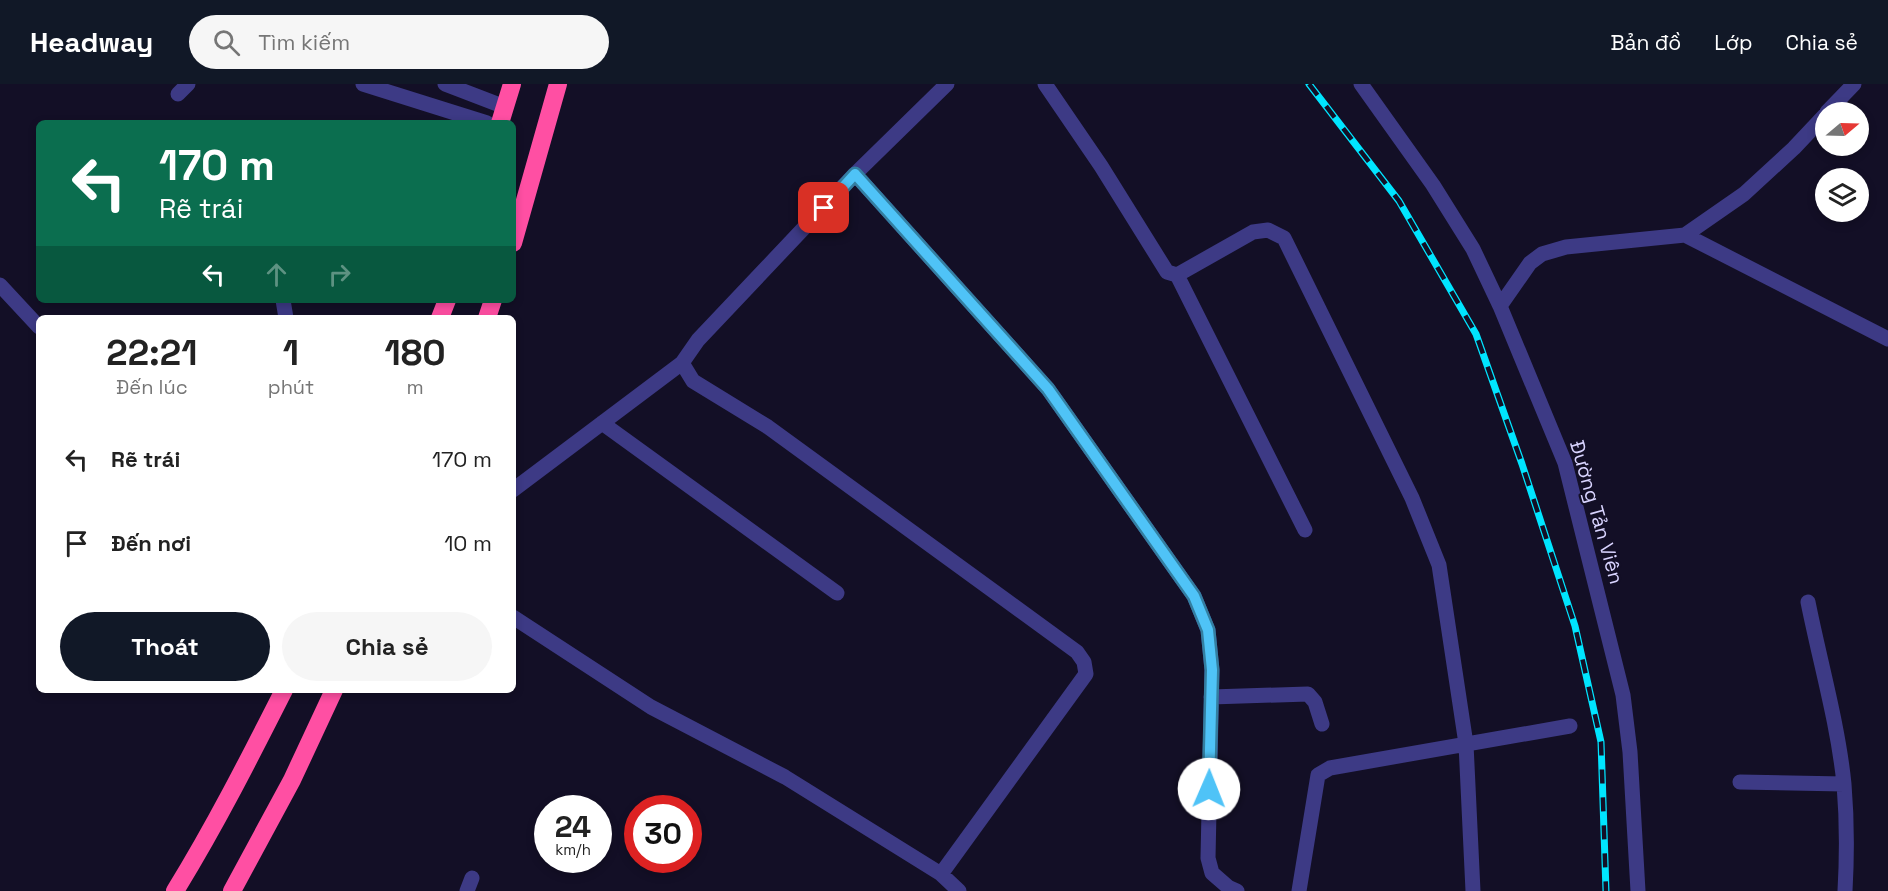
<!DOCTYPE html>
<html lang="vi">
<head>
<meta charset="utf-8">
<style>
	body { margin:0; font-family:"Space Grotesk",sans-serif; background:#f6f6f6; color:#222; height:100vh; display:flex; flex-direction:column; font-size:22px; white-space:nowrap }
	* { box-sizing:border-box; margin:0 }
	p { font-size:20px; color:#767676 }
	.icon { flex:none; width:33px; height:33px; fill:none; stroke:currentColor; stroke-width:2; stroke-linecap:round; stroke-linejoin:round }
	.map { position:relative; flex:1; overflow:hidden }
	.details { position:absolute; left:36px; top:231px; width:480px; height:378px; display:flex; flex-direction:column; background:#fff; border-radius:9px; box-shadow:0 3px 9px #0003 }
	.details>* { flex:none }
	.top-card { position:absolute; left:36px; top:36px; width:480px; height:183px; border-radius:9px; box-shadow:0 3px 9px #0003; background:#0b6e4f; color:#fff; overflow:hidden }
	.needle { width:39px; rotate:71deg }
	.controls { position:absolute; left:1815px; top:18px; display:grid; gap:12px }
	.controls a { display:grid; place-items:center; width:54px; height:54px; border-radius:50%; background:#fff; box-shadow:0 3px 9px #0003; font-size:30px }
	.speed { position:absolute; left:534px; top:711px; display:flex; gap:12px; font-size:30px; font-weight:700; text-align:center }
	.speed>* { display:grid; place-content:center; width:78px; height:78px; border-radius:50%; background:#fff; box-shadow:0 3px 9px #0003; line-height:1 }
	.speed small { font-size:15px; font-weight:400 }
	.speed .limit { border:9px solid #d22; background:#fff; color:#111 }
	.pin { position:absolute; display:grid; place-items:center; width:51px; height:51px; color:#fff; margin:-26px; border-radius:12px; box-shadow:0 3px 9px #0006 }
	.me { position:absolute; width:66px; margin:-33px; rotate:1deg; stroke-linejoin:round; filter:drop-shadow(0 0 4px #0008) }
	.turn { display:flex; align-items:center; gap:21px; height:126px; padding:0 24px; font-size:27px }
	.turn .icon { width:78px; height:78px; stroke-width:2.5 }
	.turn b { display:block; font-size:42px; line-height:51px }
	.lanes { display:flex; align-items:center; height:57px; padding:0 24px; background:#0003; justify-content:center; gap:30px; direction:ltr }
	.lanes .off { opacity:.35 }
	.eta { display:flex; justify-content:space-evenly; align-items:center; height:102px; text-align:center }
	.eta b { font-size:36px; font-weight:700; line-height:42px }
	.primary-button { display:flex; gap:12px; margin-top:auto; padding:12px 24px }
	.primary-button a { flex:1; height:69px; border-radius:36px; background:#111827; color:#fff; font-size:24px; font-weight:700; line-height:69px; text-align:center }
	.primary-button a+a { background:#f6f6f6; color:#222 }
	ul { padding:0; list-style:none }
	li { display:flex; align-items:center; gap:18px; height:84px; padding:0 24px }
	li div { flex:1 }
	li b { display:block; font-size:22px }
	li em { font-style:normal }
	header { display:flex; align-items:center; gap:36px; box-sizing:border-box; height:84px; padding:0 30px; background:#111827; color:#fff }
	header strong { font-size:28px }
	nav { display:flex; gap:33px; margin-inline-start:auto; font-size:21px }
	.search { width:420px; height:54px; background:#f6f6f6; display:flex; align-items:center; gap:15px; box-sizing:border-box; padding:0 21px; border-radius:33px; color:#767676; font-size:22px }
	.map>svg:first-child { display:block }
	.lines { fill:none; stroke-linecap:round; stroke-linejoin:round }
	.minor { stroke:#3d3a85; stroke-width:15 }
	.highway { stroke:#ff4fa3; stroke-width:18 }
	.rail-casing { stroke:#00e5ff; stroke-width:7 }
	.rail { stroke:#130f26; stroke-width:4.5; stroke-dasharray:14; stroke-linecap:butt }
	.route-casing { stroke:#337fa1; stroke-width:15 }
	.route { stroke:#4fc3f7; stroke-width:10 }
	.labels { text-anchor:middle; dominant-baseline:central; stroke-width:4.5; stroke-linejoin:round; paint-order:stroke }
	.street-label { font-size:20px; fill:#d9d4ff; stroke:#130f26 }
</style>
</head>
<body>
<header>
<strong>Headway</strong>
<div class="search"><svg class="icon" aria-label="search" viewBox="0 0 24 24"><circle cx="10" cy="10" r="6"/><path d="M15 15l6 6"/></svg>Tìm kiếm</div>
<nav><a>Bản đồ</a><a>Lớp</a><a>Chia sẻ</a></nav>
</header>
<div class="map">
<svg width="1888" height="807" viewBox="0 0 1888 807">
	<rect width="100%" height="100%" fill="#130f26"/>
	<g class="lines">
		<path class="minor" d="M363 0 487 39
			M445 0 505 23
			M1045 0 1101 82 1167 188 1177 191 1253 148 1268 146 1284 154 1412 414 1439 481 1466 660 1473 807
			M1361 0 1433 101 1473 165 1500 222 1565 379 1623 611 1630 668 1638 807
			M178 10 188 0
			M1827 28 1854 0
			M855 90 1048 305 1194 512 1208 546 1212 586 1208 774 1212 789 1228 803 1237 807
			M1685 151 1744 110 1794 64 1826 30
			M1177 191 1305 446
			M0 201 39 243
			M283 216 286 234
			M1500 222 1530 179 1542 170 1566 163 1685 151 1888 255
			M602 339 837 509
			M513 406 682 279
			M1808 518C1820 578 1838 640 1844 700 1847 736 1847 772 1845 807
			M513 533 651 623 785 693 941 790 959 807
			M1211 613 1308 610 1315 618 1322 640
			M1740 698 1844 700
			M941 790 1086 590 1084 578 1077 568 768 343 693 297 682 279 698 256 855 90 947 0
			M467 807 472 794
			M1299 807 1318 691 1330 684 1570 642"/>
		<path class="highway" d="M500 39 512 0
			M513 159 558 0
			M440 234 447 216
			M487 234 493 216
			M175 807C215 742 249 675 284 606
			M232 807 292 696 334 606"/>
		<defs>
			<path id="rail" d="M1309 0 1399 117 1476 250 1522 380 1575 542 1601 658 1606 807"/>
		</defs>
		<use href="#rail" class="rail-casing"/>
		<use href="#rail" class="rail"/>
	</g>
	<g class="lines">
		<defs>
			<path id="route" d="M824 124 855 90 1048 305 1194 512 1208 546 1212 586 1209 705"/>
		</defs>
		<use href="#route" class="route-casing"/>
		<use href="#route" class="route"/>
	</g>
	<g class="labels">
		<g class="street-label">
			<text transform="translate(1597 428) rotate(74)">Đường Tản Viên</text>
		</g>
	</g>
</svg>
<div class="controls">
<a><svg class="needle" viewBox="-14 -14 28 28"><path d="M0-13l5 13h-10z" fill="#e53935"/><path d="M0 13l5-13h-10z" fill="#767676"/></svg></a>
<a><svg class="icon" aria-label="layers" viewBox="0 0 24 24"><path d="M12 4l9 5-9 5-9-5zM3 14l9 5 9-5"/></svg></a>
</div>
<div class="speed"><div>24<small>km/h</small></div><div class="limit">30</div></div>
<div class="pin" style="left:824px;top:124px;background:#d93025"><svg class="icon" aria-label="arrive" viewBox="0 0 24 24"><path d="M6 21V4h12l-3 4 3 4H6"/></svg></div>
<svg class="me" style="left:1209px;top:705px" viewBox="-20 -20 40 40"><circle r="19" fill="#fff"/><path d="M0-13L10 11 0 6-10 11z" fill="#4fc3f7"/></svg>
<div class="top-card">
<div class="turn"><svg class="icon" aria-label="left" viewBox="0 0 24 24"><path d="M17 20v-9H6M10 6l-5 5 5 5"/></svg><div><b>170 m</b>Rẽ trái</div></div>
<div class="lanes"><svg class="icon" aria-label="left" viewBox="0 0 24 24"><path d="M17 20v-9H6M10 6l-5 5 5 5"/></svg><svg class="icon off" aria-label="ahead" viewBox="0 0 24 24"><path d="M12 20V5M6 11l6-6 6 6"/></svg><svg class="icon off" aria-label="right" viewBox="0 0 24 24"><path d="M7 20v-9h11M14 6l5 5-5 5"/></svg></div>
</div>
<section class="details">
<div class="eta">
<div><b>22:21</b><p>Đến lúc</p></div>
<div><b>1</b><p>phút</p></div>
<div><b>180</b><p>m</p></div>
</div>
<ul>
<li><svg class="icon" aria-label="left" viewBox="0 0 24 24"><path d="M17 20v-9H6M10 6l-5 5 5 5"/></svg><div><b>Rẽ trái</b></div><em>170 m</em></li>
<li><svg class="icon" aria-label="arrive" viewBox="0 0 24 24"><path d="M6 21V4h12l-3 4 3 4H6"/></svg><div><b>Đến nơi</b></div><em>10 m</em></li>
</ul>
<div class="primary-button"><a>Thoát</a><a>Chia sẻ</a></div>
</section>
</div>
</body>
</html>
